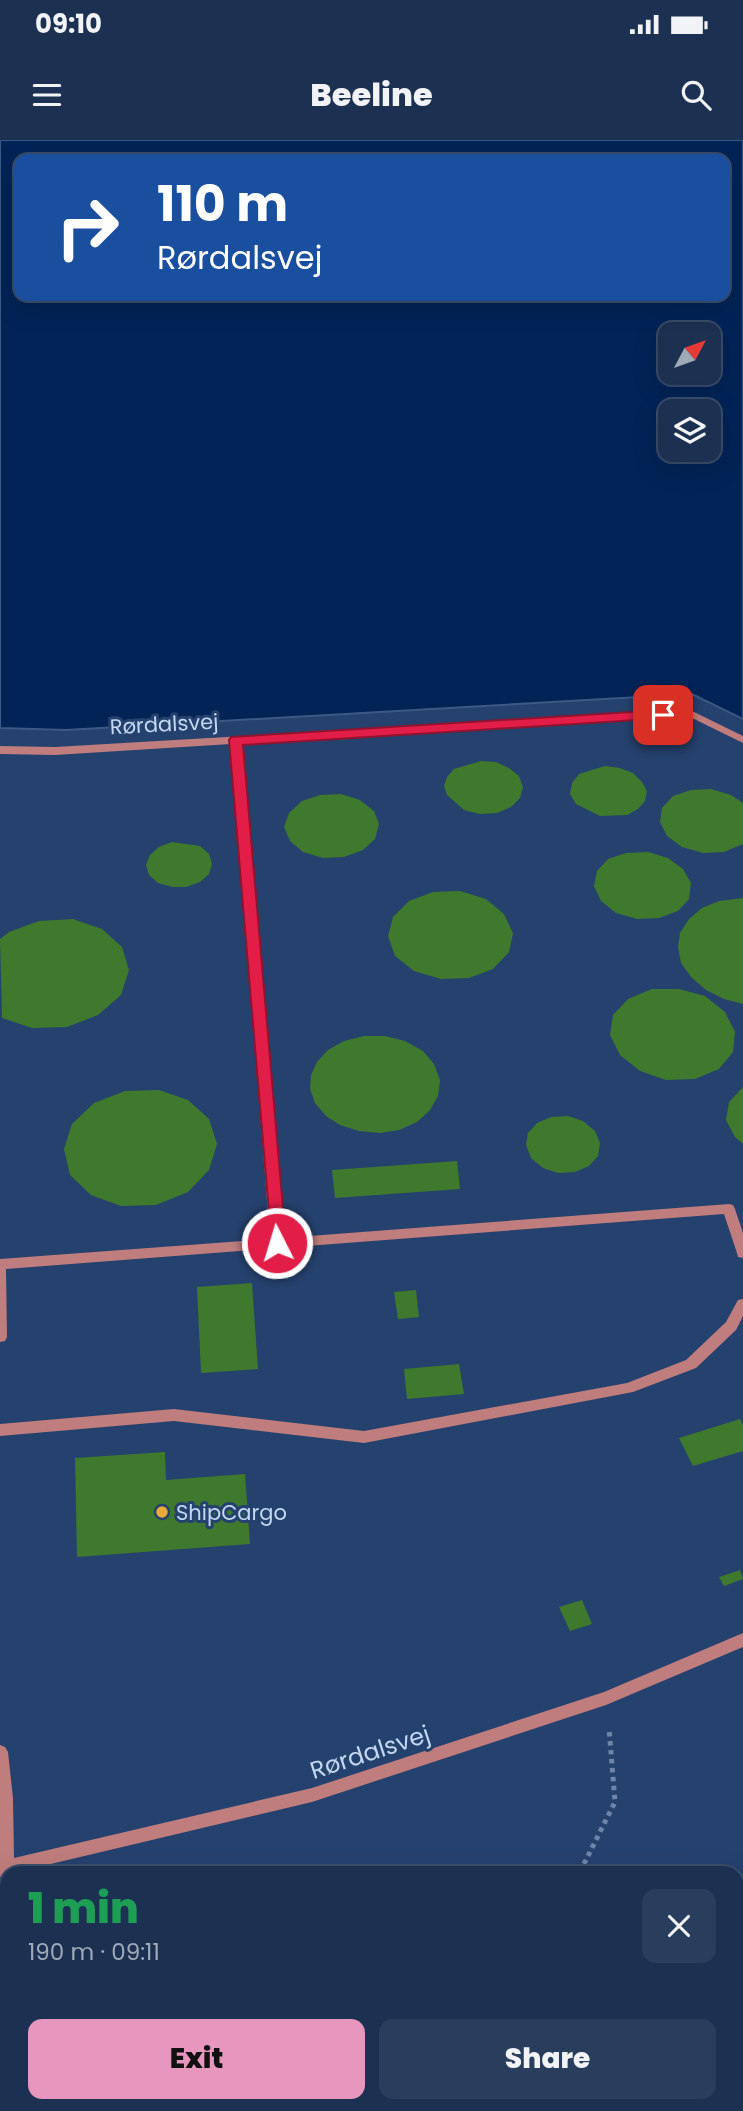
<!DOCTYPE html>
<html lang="en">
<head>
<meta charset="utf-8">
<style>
	body { margin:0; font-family:Poppins,sans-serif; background:#293d5c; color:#f1f3f6; height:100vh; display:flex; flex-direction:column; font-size:26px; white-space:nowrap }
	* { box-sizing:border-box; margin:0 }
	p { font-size:23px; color:#a0a9b8 }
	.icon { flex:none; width:38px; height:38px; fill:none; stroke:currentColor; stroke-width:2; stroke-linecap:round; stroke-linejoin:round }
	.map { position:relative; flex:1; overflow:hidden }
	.panel { position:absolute; left:0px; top:1726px; width:744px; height:247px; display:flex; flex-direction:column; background:#1c3152; border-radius:21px 21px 0 0; box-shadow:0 7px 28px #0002,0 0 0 2px #3a4c69 }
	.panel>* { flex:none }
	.top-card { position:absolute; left:14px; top:14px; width:716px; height:147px; border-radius:14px; box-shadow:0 7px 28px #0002,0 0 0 2px #3a4c69; background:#1a4fa0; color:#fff; overflow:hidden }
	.needle { width:46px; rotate:49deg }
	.controls { position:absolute; left:658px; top:182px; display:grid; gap:14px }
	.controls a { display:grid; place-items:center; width:63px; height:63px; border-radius:14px; background:#1c3152; box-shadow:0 7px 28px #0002,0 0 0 2px #3a4c69; font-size:35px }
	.pin { position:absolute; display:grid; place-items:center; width:60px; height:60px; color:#fff; margin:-30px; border-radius:14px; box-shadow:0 4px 10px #0006 }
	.me { position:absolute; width:77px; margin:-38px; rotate:355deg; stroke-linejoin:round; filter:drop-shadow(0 0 5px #0008) }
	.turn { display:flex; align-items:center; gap:24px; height:147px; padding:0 28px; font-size:32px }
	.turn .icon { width:91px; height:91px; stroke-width:2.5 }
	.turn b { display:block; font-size:49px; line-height:60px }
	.round { display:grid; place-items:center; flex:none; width:74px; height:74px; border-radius:14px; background:#293d5c }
	.summary { display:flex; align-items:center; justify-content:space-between; height:119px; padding:0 28px }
	h1 { font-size:42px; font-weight:800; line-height:52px; color:#1e9e55 }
	.button { display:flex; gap:14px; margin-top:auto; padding:14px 28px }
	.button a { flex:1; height:80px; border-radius:14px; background:#e797bd; color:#111; font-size:28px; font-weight:800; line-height:80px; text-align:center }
	.button a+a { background:#293d5c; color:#f1f3f6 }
	.status { display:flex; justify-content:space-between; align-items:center; height:49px; padding:0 35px; background:#1c3152; direction:ltr }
	.status svg { height:19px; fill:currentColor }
	header { display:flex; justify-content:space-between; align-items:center; height:91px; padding:0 28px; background:#1c3152; font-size:32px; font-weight:800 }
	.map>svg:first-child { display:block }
	.water { fill:#022356; stroke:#3c5984; stroke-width:2; fill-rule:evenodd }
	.building { fill:#3f792e }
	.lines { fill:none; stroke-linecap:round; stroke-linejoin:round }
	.path { stroke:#6e85a9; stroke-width:5; stroke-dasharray:4.5 4.5; stroke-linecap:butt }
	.minor { fill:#bf7d7d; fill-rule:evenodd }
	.route { fill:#e11d48; stroke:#92132f; stroke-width:2 }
	.poi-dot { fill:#e8ab37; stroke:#25416d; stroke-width:2.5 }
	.labels { text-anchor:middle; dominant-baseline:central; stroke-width:6; stroke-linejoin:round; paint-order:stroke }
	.street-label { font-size:21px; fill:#c4d6f0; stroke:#25416d }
	.poi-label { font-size:21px; fill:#c4d6f0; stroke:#25416d; text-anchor:start }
	.near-street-label { font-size:24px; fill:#c4d6f0; stroke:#25416d }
</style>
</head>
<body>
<div class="status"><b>09:10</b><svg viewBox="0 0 49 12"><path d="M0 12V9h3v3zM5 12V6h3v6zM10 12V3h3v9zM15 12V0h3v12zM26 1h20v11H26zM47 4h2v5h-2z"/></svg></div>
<header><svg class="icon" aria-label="menu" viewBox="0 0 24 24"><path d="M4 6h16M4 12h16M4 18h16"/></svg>Beeline<svg class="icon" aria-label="search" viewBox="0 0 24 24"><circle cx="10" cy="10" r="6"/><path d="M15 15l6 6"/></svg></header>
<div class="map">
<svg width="743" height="1971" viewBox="0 0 743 1971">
	<rect width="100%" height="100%" fill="#25416d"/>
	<path class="water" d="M0 0H743V579L692 554 66 590 0 588ZM19 19H724V156H19ZM670 194H709V233H670ZM670 271H709V310H670Z"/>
	<path class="building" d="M481 621 496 622 509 628 519 636 523 647 520 658 511 667 497 673 480 674 464 670 447 655 444 646 447 637 454 629Z
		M605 626 620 628 633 633 642 642 647 651 645 661 638 669 627 675 600 676 576 664 570 654 572 643 579 634Z
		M711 649 731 655 743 663V704L724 712 703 713 682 707 667 696 660 682 662 668 673 656 691 650Z
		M341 654 360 660 374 671 379 684 375 699 363 710 344 717 323 718 303 712 290 701 284 687 289 673 302 661 320 655Z
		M172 702 200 706 209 714 212 724 209 734 200 742 186 747H172L158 743 149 735 146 725 150 715 159 707Z
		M648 712 668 718 683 729 691 743 689 759 678 771 659 778 637 779 616 773 601 761 594 746 597 731 608 719 626 713Z
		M460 751 486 759 504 774 513 793 509 812 493 829 469 838 441 839 414 831 395 816 388 796 393 777 409 761 433 752Z
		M743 758V864L724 859 706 850 691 837 681 823 678 807 680 793 689 779 702 768 719 761Z
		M73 779 102 789 122 807 129 830 121 855 98 875 67 887 32 888 2 878 0 799 9 792 39 781Z
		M652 849H679L705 856 725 872 735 892 733 912 719 929 695 939 666 940 640 931 620 915 610 895 613 875 628 859Z
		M364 896H385L405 901 423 911 434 924 440 940 438 956 430 970 417 982 399 990 380 993 359 991 340 985 326 976 315 963 310 949 311 935 317 922 328 910 344 901Z
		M743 947V1004L735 997 726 980 729 962Z
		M159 950 188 960 209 979 217 1004 209 1030 188 1052 156 1065 121 1066 91 1055 70 1035 64 1009 72 984 94 963 125 951Z
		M568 976 583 981 595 991 600 1003 598 1016 589 1026 575 1032 558 1033 543 1028 531 1018 526 1005 528 993 537 983 551 977Z
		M457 1021 460 1049 335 1058 332 1030Z
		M252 1143 258 1229 201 1233 197 1147Z
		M416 1150 419 1177 398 1179 394 1152Z
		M459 1224 464 1254 407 1259 404 1229Z
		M740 1279 743 1285V1311L693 1326 679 1298Z
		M165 1312 166 1340 245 1334 250 1404 77 1417 75 1318Z
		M740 1430 743 1439 724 1446 719 1437Z
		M582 1460 592 1484 570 1491 559 1467Z
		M737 1922H743V1971H655L654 1965H737Z
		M489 1965H569L570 1971H489Z"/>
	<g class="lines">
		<path class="path" d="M580 1732 615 1662 609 1588"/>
		<path class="minor" d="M690 570 743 596V603L688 576 242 603 283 1098 729 1064 733 1065 735 1069 743 1093V1118L738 1117 737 1113 724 1074 6 1129 7 1197 5 1201 0 1202V1119L270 1099 231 604 55 615 0 614V606L55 607Z
			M743 1159V1176L736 1190 696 1228 633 1252 364 1303 174 1281 0 1296V1284L174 1269 364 1291 627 1243 686 1220 726 1182 738 1160Z
			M743 1493V1507L606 1565 312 1662 17 1732H7V1736L0 1737V1605L5 1607 8 1612 13 1658 14 1718 312 1648 604 1552Z
			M737 1870H743V1886H737Z
			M7 1944V1960L0 1961V1945Z
			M606 1965H622V1971H606Z"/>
	</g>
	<path class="route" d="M663 570 670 575 668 578 243 605 286 1103 283 1108H272L229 600 231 597Z"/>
	<circle class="poi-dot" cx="162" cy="1372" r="7"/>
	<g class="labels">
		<g class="street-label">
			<text transform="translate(164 584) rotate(-3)">Rørdalsvej</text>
		</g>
		<g class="poi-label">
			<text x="176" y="1372">ShipCargo</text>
		</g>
		<g class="near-street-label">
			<text transform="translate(370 1612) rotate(-18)">Rørdalsvej</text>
		</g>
	</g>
</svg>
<div class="controls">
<a><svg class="needle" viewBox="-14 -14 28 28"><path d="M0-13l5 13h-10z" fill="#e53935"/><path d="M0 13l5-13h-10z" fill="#a0a9b8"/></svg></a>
<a><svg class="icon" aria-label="layers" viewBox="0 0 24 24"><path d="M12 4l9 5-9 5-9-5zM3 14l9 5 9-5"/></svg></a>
</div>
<div class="pin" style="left:663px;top:575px;background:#d93025"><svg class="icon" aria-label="arrive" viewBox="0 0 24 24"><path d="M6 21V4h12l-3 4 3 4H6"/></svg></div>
<svg class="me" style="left:277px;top:1103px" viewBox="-20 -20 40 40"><circle r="17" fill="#e11d48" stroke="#fff" stroke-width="3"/><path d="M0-11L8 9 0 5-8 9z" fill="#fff"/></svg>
<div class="top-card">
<div class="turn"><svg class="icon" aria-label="right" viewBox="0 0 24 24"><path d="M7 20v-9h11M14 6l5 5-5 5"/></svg><div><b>110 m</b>Rørdalsvej</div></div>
</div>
<section class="panel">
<div class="summary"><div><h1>1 min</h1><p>190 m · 09:11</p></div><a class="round"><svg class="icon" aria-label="close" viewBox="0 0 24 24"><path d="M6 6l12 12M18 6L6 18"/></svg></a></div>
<div class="button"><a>Exit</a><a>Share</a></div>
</section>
</div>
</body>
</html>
